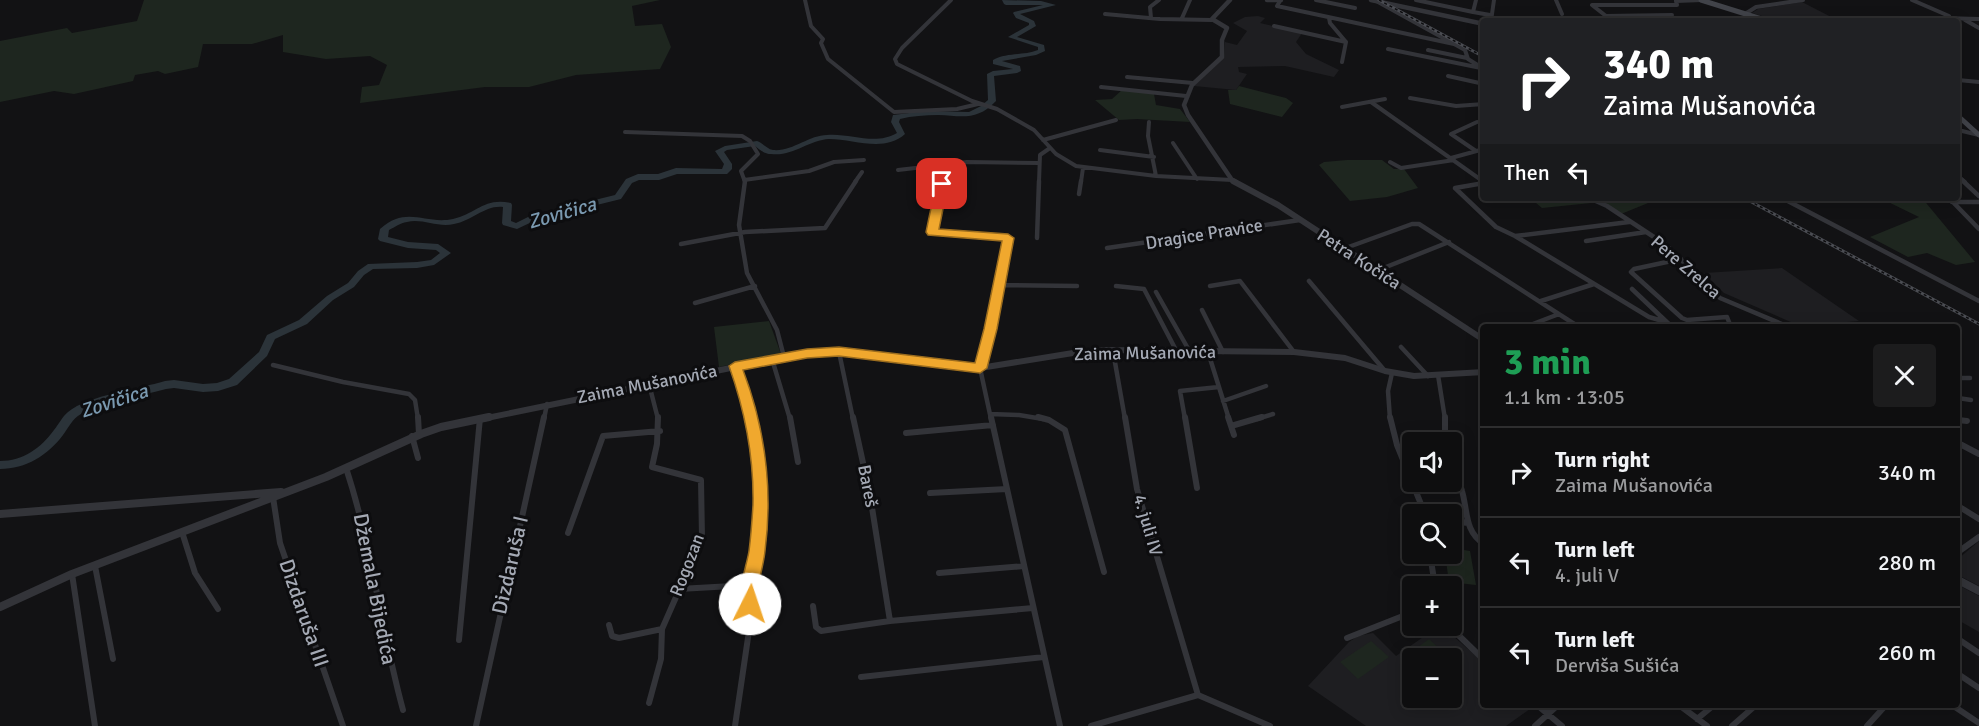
<!DOCTYPE html>
<html lang="en">
<head>
<meta charset="utf-8">
<style>
	body { margin:0; font-family:Signika,sans-serif; background:#1c1c1d; color:#f1f3f6; height:100vh; display:flex; flex-direction:column; font-size:22px; white-space:nowrap }
	* { box-sizing:border-box; margin:0 }
	p { font-size:20px; color:#9b9c9e }
	.icon { flex:none; width:33px; height:33px; fill:none; stroke:currentColor; stroke-width:2; stroke-linecap:round; stroke-linejoin:round }
	.map { position:relative; flex:1; overflow:hidden }
	.sheet { position:absolute; left:1480px; top:324px; width:480px; height:384px; display:flex; flex-direction:column; background:#0e0e0f; border-radius:6px; box-shadow:0 3px 15px #0003,0 0 0 2px #2e2e2f }
	.sheet>* { flex:none }
	.top-card { position:absolute; left:1480px; top:18px; width:480px; height:183px; border-radius:6px; box-shadow:0 3px 15px #0003,0 0 0 2px #2e2e2f; background:#202124; color:#fff; overflow:hidden }
	.controls { position:absolute; left:1402px; top:432px; display:grid; gap:12px }
	.controls a { display:grid; place-items:center; width:60px; height:60px; border-radius:6px; background:#0e0e0f; box-shadow:0 3px 15px #0003,0 0 0 2px #2e2e2f; font-size:30px }
	.pin { position:absolute; display:grid; place-items:center; width:51px; height:51px; color:#fff; margin:-26px; border-radius:12px; box-shadow:0 3px 9px #0006 }
	.me { position:absolute; width:66px; margin:-33px; rotate:4deg; stroke-linejoin:round; filter:drop-shadow(0 0 4px #0008) }
	.turn { display:flex; align-items:center; gap:21px; height:126px; padding:0 24px; font-size:27px }
	.turn .icon { width:78px; height:78px; stroke-width:2.5 }
	.turn b { display:block; font-size:42px; line-height:51px }
	.then { display:flex; align-items:center; height:57px; padding:0 24px; background:#0003; gap:12px; font-size:22px }
	.round { display:grid; place-items:center; flex:none; width:63px; height:63px; border-radius:6px; background:#1c1c1d }
	.headline { display:flex; align-items:center; justify-content:space-between; height:102px; padding:0 24px }
	h1 { font-size:36px; font-weight:700; line-height:45px; color:#1e9e55 }
	ul { padding:0; list-style:none }
	li { display:flex; align-items:center; gap:18px; height:90px; padding:0 24px; border-top:2px solid #2e2e2f }
	li div { flex:1 }
	li b { display:block; font-size:22px }
	li em { font-style:normal }
	.map>svg:first-child { display:block }
	.built { fill:#1e1e21; fill-rule:evenodd }
	.green { fill:#1e261f }
	.lines { fill:none; stroke-linecap:round; stroke-linejoin:round }
	.river { fill:#2b3339; fill-rule:evenodd }
	.minor-far2 { stroke:#333439; stroke-width:4 }
	.minor-far1 { stroke:#333439; stroke-width:4.5 }
	.minor { stroke:#333439; stroke-width:6 }
	.tertiary-far2 { stroke:#333439; stroke-width:4.5 }
	.tertiary-far1 { stroke:#333439; stroke-width:6 }
	.tertiary { stroke:#333439; stroke-width:8 }
	.secondary { stroke:#414349; stroke-width:5 }
	.rail-casing { stroke:#4a4c52; stroke-width:3 }
	.rail { stroke:#0d0d0f; stroke-width:1.5; stroke-dasharray:3; stroke-linecap:butt }
	.route { fill:#f0a82e; stroke:#9c6d1e; stroke-width:1.5 }
	.labels { text-anchor:middle; dominant-baseline:central; stroke-width:6; stroke-linejoin:round; paint-order:stroke }
	.street-label { font-size:18px; fill:#a4a9b4; stroke:#0d0d0f }
	.water-label { font-size:20px; font-style:italic; fill:#7a99b0; stroke:#0d0d0f }
	.near-street-label { font-size:21px; fill:#a4a9b4; stroke:#0d0d0f }
</style>
</head>
<body>
<div class="map">
<svg width="1979" height="726" viewBox="0 0 1979 726">
	<rect width="100%" height="100%" fill="#121214"/>
	<path class="built" d="M1802 2 1839 21H1778L1752 13 1758 9Z
		M1258 16 1265 18 1260 23 1302 33 1296 42 1306 54 1339 70 1334 77 1285 66 1238 67 1239 72 1247 74 1236 90 1194 86 1224 57 1225 42 1237 45 1247 31 1233 23 1245 17Z
		M1782 268 1859 321 1802 326 1793 323 1724 293 1704 273Z
		M1979 541V586L1958 575V559Z
		M1958 585 1979 596V632L1958 620Z
		M1439 626H1446L1453 636 1483 662 1484 705 1534 706 1506 726H1366L1308 686 1349 642 1358 636 1373 633 1396 656ZM1413 658H1452V698H1413Z"/>
	<path class="green" d="M144 0H660L632 6 635 26 662 24 671 47 660 69 576 75 529 87H485L360 103 362 87 379 85 387 65 370 56 326 59 283 52V35L252 44H203L198 67 165 74 158 71 135 75 133 81 74 94 54 91 0 102V41L67 28 72 33 137 21Z
		M1239 86 1286 98 1293 103 1282 117 1230 104 1228 90H1236Z
		M1122 90 1154 94 1156 105 1180 109 1190 122 1137 119 1119 120 1095 100 1112 99Z
		M1347 160H1382L1394 169H1404L1418 188 1387 197 1350 201 1319 165 1324 162Z
		M1530 198H1656L1658 199 1621 214 1601 202 1542 208Z
		M1880 198H1922L1975 262 1956 265 1927 253 1908 257 1870 237 1919 217Z
		M769 321 781 354 719 367 714 327Z
		M1452 548 1470 551 1476 585 1449 582 1445 554H1452Z
		M1429 639 1444 653 1436 658H1413V666L1403 658Z
		M1371 641 1389 657 1358 679 1340 662Z"/>
	<g class="lines">
		<path class="river" d="M1002 0 1041 1 1056 5 1020 14 1034 21 1036 26 1017 37 1044 45 1045 51 1036 55 1002 61 1020 66 1021 71 1017 73 994 76 996 101C977 121 963 116 938 115 925 115 912 116 900 119L899 122 905 134C884 153 854 139 829 139 809 140 792 157 771 154 765 154 760 150 755 146L727 150 724 152 732 164V169L727 174H677L659 180H639L632 183 621 199 536 220 517 229 503 225 502 223 503 207C485 205 472 221 454 224 438 228 422 218 407 222 400 223 395 227 389 230L388 237 408 242 438 244 451 253 434 265 417 268 373 269 364 275 354 287 333 300 307 324 275 339 267 356 237 385 218 391 203 392 174 388 166 389C138 397 107 400 81 414 72 419 69 427 63 435 48 455 26 469 0 469V461C23 461 41 448 54 430 59 424 62 417 68 412 89 395 139 389 165 381L174 380 203 384 217 383 229 379 259 352 267 335 299 320 327 296 348 283 358 271 368 264 417 262 431 260 440 253 436 250 408 248 380 241 378 239 380 229C407 205 425 225 453 219 476 214 484 197 511 203L512 205 511 221 516 223 530 216 615 195 626 179 638 174H658L676 168 722 169 724 164 715 151 725 146 757 141C763 143 767 149 773 150 792 152 809 135 827 135 851 133 875 146 897 133L891 122 893 115 926 111 969 112 981 106 988 100 987 74 993 71 1013 69 993 64V60C1007 52 1023 56 1038 50V47L1008 37 1029 25V23L1016 18 1013 13 1014 12 1043 5H1006L1004 4Z"/>
		<path class="minor-far2" d="M805 0 811 26 823 39 821 43 828 59 894 112 957 109 978 104
			M951 0 902 48 895 59 897 64 972 101 997 109 1034 130 1056 154 1076 166 1156 176 1232 180
			M1316 0 1355 8
			M1416 0 1473 12 1476 0
			M1556 0 1562 14
			M1912 0 1949 16
			M1280 1 1277 6 1454 44
			M1378 2 1465 50 1468 59 1484 69
			M1473 12 1490 15
			M1105 14 1160 19 1212 20
			M1745 14 1756 7 1803 0
			M1672 15 1606 16 1592 5H1677L1676 1 1702 0
			M1151 18 1150 7 1159 0
			M1182 18 1190 0
			M1329 18 1330 23 1346 42 1342 62
			M1965 20 1979 28
			M1491 21 1494 0
			M1909 21 1943 18 1979 19
			M1274 26 1346 42
			M1388 49 1481 68
			M1428 50 1467 58
			M1448 76 1484 84
			M1127 77 1193 83
			M1958 80 1979 82
			M1101 87 1186 96
			M1410 98 1456 106 1484 104
			M1371 102 1484 182
			M1342 107 1385 99
			M1149 122 1148 136 1156 176
			M1958 130 1979 135
			M625 132 742 136 750 141 758 154 741 171 745 182
			M1043 140 1116 120
			M1173 143 1197 179
			M1100 150 1154 157
			M1476 151 1451 134 1477 122
			M1451 158 1484 149
			M1390 162 1401 168 1454 160
			M939 164 941 182
			M898 170 967 162 1039 163
			M1958 176 1965 182
			M744 180 809 171 834 162 864 160
			M855 182 862 172
			M1039 182 1040 155 1050 148
			M1081 182 1083 168"/>
		<path class="minor-far1" d="M745 181 739 225 747 273 777 330 784 357
			M941 181 942 187 932 232 1006 236 1008 238 980 368 991 419
			M1963 181 1979 196
			M1484 183 1455 188 1496 227 1515 236 1649 317 1666 322
			M1079 194 1081 181
			M1589 198 1607 206 1666 245 1720 298 1789 327
			M1782 198 1979 301
			M1949 198 1979 229
			M1790 202 1805 198
			M1952 202H1979
			M1515 236 1629 222
			M1037 238 1039 181
			M1586 241 1646 232
			M681 244 745 232 825 228 856 181
			M1107 248 1300 220
			M1343 249 1412 224H1419L1579 327
			M1681 259 1634 269 1631 272 1682 318 1687 320 1727 317 1731 327
			M1376 271 1449 242
			M1309 281 1385 371
			M997 285 1077 286
			M1116 286 1144 289 1177 352
			M1210 286 1240 281 1294 352
			M1632 289 1672 327
			M1156 292 1190 352
			M1541 301 1594 284
			M695 303 755 286
			M1202 310 1223 352
			M1525 327 1559 314
			M1401 347 1428 376
			M1113 351 1125 419
			M839 352 853 419
			M1208 352 1229 419
			M772 359 790 419
			M273 365 343 382 409 394 415 400 418 419
			M735 366 752 419
			M1438 375 1445 419
			M1958 378H1970
			M649 384 658 419
			M1958 398 1971 400
			M1223 401 1266 386
			M990 414 1019 415 1043 419
			M544 419 547 404
			M1185 419 1180 391 1219 387
			M1257 419 1273 414
			M1390 419 1388 391 1392 373"/>
		<path class="minor" d="M418 417 419 434
			M790 417 798 462
			M853 417 870 495 890 621 1033 608
			M991 417 1060 726
			M1038 417 1049 420 1065 430 1104 572
			M1125 417 1137 489 1198 695
			M1185 417 1197 488
			M1228 417 1234 435
			M1390 417 1397 445 1425 514
			M1958 420 1967 421
			M1231 426 1262 417
			M906 433 993 425
			M412 436 418 458
			M1445 442V417
			M1958 443 1979 454
			M346 468C372 547 381 630 403 710
			M1452 468C1455 475 1460 483 1462 491 1468 511 1464 531 1484 544
			M930 493 1007 489
			M273 497 280 543 343 726
			M1958 506 1979 519
			M1452 521 1468 523
			M182 532 195 573 218 609
			M568 533 603 436 660 431
			M1958 552 1979 537
			M1430 554 1435 586
			M95 566 113 659
			M939 573 1024 566
			M72 574 95 726
			M679 589 750 585
			M813 606 816 627 821 631 890 621
			M609 625 612 636 619 638 662 629
			M1449 626 1484 660
			M1347 638 1413 612
			M1958 639 1979 653
			M459 640 480 418
			M1958 674 1979 688
			M861 677 1044 657
			M1198 695 1270 726
			M649 703 661 659 662 629 702 538 701 480 652 467 657 444 658 417
			M1537 705 1562 726
			M1679 705 1707 726
			M1952 705 1979 723
			M1697 719 1714 705
			M476 726 544 417
			M735 726 750 624V585L757 552 761 505 759 460 751 417
			M1091 726 1198 695
			M1535 726 1558 705
			M1732 726 1756 705
			M1867 726 1886 705"/>
		<path class="tertiary-far2" d="M1230 0 1212 19 1227 28 1222 40V57L1192 85 1184 105 1188 115 1232 180 1236 182
			M1267 0H1281
			M1371 0 1484 24"/>
		<path class="tertiary-far1" d="M1233 181 1278 205 1484 340
			M482 419 784 357 839 352 980 368 1073 353 1107 350 1294 352 1345 358 1385 371 1414 376 1484 372"/>
		<path class="tertiary" d="M0 514 281 492
			M1958 580 1979 591
			M0 607 72 574 326 477 421 434 441 427 489 417"/>
		<path class="secondary" d="M1701 0 1768 21
			M1958 116 1979 135"/>
		<defs>
			<path id="rail" d="M1379 0 1484 57
				M1744 198 1979 324"/>
		</defs>
		<use href="#rail" class="rail-casing"/>
		<use href="#rail" class="rail"/>
	</g>
	<path class="route" d="M942 181 948 184 939 229 1008 234 1014 238 997 329 987 368 980 373 839 356 807 358 743 370C765 428 773 489 765 551 764 561 761 572 759 582 758 592 761 601 756 609L750 612 744 609C736 592 746 569 749 551 751 536 752 521 753 505 754 458 745 411 729 366L735 362 807 349 839 347 975 363 984 329 1002 241 928 235 926 232 936 184Z"/>
	<g class="labels">
		<g class="street-label">
			<text transform="translate(1204 234) rotate(-9)">Dragice Pravice</text>
			<text transform="translate(1359 259) rotate(33)">Petra Kočića</text>
			<text transform="translate(1686 267) rotate(41)">Pere Zrelca</text>
			<text transform="translate(1145 353) rotate(-1)">Zaima Mušanovića</text>
			<text transform="translate(647 384) rotate(-11)">Zaima Mušanovića</text>
			<text transform="translate(868 486) rotate(79)">Bareš</text>
			<text transform="translate(1148 525) rotate(74)">4. juli IV</text>
			<text transform="translate(687 565) rotate(-69)">Rogozan</text>
		</g>
		<g class="water-label">
			<text transform="translate(562 213) rotate(-16)">Zovičica</text>
			<text transform="translate(114 401) rotate(-18)">Zovičica</text>
		</g>
		<g class="near-street-label">
			<text transform="translate(510 565) rotate(-77)">Dizdaruša I</text>
			<text transform="translate(375 589) rotate(79)">Džemala Bijedića</text>
			<text transform="translate(304 613) rotate(71)">Dizdaruša III</text>
		</g>
	</g>
</svg>
<div class="controls">
<a><svg class="icon" aria-label="sound" viewBox="0 0 24 24"><path d="M4 9h4l5-4v14l-5-4H4zM17 9q2 3 0 6"/></svg></a>
<a><svg class="icon" aria-label="search" viewBox="0 0 24 24"><circle cx="10" cy="10" r="6"/><path d="M15 15l6 6"/></svg></a>
<a>+</a>
<a>−</a>
</div>
<div class="pin" style="left:942px;top:184px;background:#d93025"><svg class="icon" aria-label="arrive" viewBox="0 0 24 24"><path d="M6 21V4h12l-3 4 3 4H6"/></svg></div>
<svg class="me" style="left:750px;top:604px" viewBox="-20 -20 40 40"><circle r="19" fill="#fff"/><path d="M0-13L10 11 0 6-10 11z" fill="#f0a82e"/></svg>
<div class="top-card">
<div class="turn"><svg class="icon" aria-label="right" viewBox="0 0 24 24"><path d="M7 20v-9h11M14 6l5 5-5 5"/></svg><div><b>340 m</b>Zaima Mušanovića</div></div>
<div class="then">Then<svg class="icon" aria-label="left" viewBox="0 0 24 24"><path d="M17 20v-9H6M10 6l-5 5 5 5"/></svg></div>
</div>
<section class="sheet">
<div class="headline"><div><h1>3 min</h1><p>1.1 km · 13:05</p></div><a class="round"><svg class="icon" aria-label="close" viewBox="0 0 24 24"><path d="M6 6l12 12M18 6L6 18"/></svg></a></div>
<ul>
<li><svg class="icon" aria-label="right" viewBox="0 0 24 24"><path d="M7 20v-9h11M14 6l5 5-5 5"/></svg><div><b>Turn right</b><p>Zaima Mušanovića</p></div><em>340 m</em></li>
<li><svg class="icon" aria-label="left" viewBox="0 0 24 24"><path d="M17 20v-9H6M10 6l-5 5 5 5"/></svg><div><b>Turn left</b><p>4. juli V</p></div><em>280 m</em></li>
<li><svg class="icon" aria-label="left" viewBox="0 0 24 24"><path d="M17 20v-9H6M10 6l-5 5 5 5"/></svg><div><b>Turn left</b><p>Derviša Sušića</p></div><em>260 m</em></li>
</ul>
</section>
</div>
</body>
</html>
